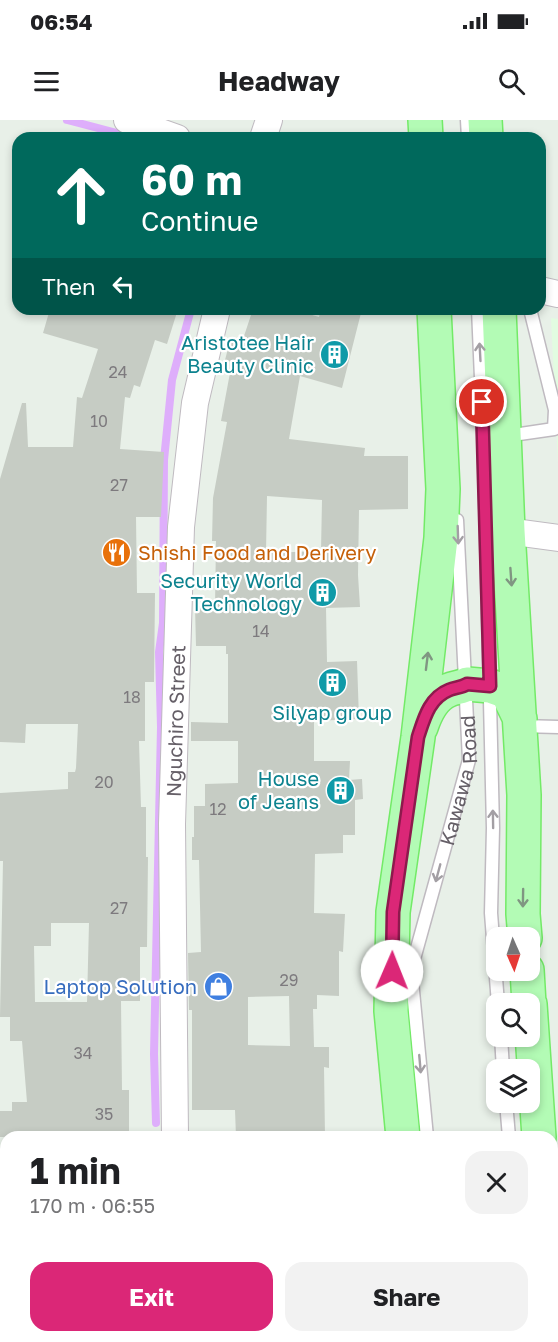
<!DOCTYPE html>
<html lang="en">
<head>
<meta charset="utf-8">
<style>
	body { margin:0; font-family:"Golos Text",sans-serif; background:#f2f2f2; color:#202124; height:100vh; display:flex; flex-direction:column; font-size:22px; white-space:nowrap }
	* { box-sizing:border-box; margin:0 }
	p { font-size:20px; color:#757577 }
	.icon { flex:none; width:33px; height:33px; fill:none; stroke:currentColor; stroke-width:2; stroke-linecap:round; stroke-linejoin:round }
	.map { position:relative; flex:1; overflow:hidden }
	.details { position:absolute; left:0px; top:1011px; width:558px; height:212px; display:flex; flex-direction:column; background:#fff; border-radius:18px 18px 0 0; box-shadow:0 3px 9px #0003 }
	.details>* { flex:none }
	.guide { position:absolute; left:12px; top:12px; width:534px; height:183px; border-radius:18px; box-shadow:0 3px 9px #0003; background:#00695c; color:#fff; overflow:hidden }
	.needle { width:39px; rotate:177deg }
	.tools { position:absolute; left:486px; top:807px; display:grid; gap:12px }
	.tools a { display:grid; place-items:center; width:54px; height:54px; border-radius:12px; background:#fff; box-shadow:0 3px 9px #0003; font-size:30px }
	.pin { position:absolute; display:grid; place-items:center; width:51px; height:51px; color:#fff; margin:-26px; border:3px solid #fff; border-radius:50%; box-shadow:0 2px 6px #0007 }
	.me { position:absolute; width:66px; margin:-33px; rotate:1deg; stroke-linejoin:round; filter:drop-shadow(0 0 4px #0008) }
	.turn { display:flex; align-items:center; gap:21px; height:126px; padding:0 30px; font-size:27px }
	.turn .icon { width:78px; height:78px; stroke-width:2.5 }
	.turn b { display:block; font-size:42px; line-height:51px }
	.then { display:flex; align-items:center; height:57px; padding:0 30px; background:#0003; gap:12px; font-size:22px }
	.round { display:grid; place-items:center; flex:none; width:63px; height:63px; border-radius:18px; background:#f2f2f2 }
	.overview { display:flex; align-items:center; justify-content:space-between; height:102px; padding:0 30px }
	h1 { font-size:36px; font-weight:700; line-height:45px }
	.button { display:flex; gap:12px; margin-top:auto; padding:12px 30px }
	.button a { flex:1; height:69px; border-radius:18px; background:#db2777; color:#fff; font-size:24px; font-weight:700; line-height:69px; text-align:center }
	.button a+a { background:#f2f2f2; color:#202124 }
	.status { display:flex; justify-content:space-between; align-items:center; height:42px; padding:0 30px; background:#fff; direction:ltr }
	.status svg { height:16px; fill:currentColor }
	header { display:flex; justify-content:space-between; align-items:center; height:78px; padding:0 30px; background:#fff; font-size:27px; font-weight:700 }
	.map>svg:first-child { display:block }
	.commercial { fill:#e2fce1 }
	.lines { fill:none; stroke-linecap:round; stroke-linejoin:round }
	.stream { stroke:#deaefb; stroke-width:8 }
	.building { fill:#c6ccc4; fill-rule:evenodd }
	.service-casing { stroke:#bfbac0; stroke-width:15 }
	.minor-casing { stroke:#bfbac0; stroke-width:28 }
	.primary-casing { stroke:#73ea67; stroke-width:36 }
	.service { stroke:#fff; stroke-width:12 }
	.minor { stroke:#fff; stroke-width:26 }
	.primary { stroke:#b3fbb5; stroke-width:33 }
	.oneway { stroke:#a39fa4 }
	.oneway2 { stroke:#809682 }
	.route-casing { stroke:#8e194d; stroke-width:15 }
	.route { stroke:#db2777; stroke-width:10 }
	.labels { text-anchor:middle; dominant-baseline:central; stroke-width:4.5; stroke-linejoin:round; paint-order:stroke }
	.number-label { font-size:16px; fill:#7d7a7e }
	.culture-label { font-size:20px; fill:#0d838f; stroke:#fff; text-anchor:end }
	.food-label { font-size:20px; fill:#c56008; stroke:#fff; text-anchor:start }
	.street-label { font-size:20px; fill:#655f67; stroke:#fff }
	.shop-label { font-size:20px; fill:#366cbe; stroke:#fff; text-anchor:end }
</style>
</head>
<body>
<div class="status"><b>06:54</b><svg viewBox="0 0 49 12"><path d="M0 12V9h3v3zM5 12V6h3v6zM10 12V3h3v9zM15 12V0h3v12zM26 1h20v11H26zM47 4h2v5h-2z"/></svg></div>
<header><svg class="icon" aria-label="menu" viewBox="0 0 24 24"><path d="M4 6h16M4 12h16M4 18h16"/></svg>Headway<svg class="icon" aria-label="search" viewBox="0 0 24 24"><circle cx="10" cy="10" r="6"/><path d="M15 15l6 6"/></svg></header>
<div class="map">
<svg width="558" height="1222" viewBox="0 0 558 1222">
	<rect width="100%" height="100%" fill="#e8f0e8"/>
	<path class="commercial" d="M551 198 558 199V343Z"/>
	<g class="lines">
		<path class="stream" d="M67 0 136 18
			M156 1003 154 934 161 607 159 532 163 503 164 340 172 260 191 189"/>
	</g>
	<path class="building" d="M50 189H178L167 224 155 220 140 267 134 265 130 278 125 277 120 329 164 332 161 397H136L137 473H155L154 562H145V621H139L141 687H146V737H148L147 827H140V881H121L122 970H129V1017H0V991H12V982H27L22 921H10V897H0L3 741H0V673L68 669V652H75L76 648 78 604H26L25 623 0 622V359L22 283H26L28 327H73L77 277 82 278 98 229 43 213ZM51 803H89L87 882H35L34 826H51Z
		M253 189H292L319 197 321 189H362L342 268 300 256 289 319 365 328 364 336H408V389L359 390 358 455 360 487 326 488 327 542 357 541 359 599 314 601V641H350L349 660 362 659 363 679 355 680V715H343V733L315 734 314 793 345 794 343 832 339 831V876L317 875V889H313L314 927H329V948L324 947 325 1017H236L235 990H192V890H189L188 833 201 832 199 740H192V717H194V686H205V664L238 663V621H191V602L228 603V534H226V526H196L195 486H215L216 421H212L213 378 227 302 221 301 232 242 225 240 230 221 241 225ZM267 376 322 380 321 431 266 433ZM289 876 290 926 248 925V877Z"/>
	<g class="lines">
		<defs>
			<g id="service">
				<path d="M467 0 468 18"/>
				<path d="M478 189 484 328 493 708 491 793 498 884"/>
				<path d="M506 316 554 309 555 290 530 189"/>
				<path d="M521 606 558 607"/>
				<path d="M501 916 503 950"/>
				<path d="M506 982 509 1017"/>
				<path id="s1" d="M427 1017 411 850 469 640 457 400"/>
				<path d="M552 1094H558"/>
				<path d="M446 1216 447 1222"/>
				<path d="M526 1216V1222"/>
			</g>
			<g id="minor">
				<path d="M127 0 177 18"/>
				<path d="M263 18 269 0"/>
				<path d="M540 170 558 174"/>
				<path d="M508 411 558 418"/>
				<path id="s2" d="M175 1017 172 704 181 407 195 283 217 189"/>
				<path d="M180 1216V1222"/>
			</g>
			<path id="primary" d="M425 0 426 18
				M485 0 486 18
				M499 189 508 411 524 675 523 794 525 818
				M421 607C426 592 433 576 449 570 455 567 461 568 467 564L490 566 507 572 520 599
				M527 850 529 884
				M530 884 539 1017
				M403 1017 391 891 393 792 418 617 441 418 443 369 434 189
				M552 1183 555 1222
				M424 1216 425 1222"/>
		</defs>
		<use href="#service" class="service-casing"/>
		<use href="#minor" class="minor-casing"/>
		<use href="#primary" class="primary-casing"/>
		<use href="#service" class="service"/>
		<use href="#minor" class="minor"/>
		<use href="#primary" class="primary"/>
	</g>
	<defs><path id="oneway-shaft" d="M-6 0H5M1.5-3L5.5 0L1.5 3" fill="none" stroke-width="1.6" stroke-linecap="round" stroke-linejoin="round" transform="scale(1.5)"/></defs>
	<g class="oneway">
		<use href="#oneway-shaft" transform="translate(480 232) rotate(-93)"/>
		<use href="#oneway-shaft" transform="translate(458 415) rotate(88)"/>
		<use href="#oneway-shaft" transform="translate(493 699) rotate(-91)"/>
		<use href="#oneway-shaft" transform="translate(438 753) rotate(105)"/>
		<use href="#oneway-shaft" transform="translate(420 944) rotate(85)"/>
	</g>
	<g class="oneway2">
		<use href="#oneway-shaft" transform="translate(511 457) rotate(86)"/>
		<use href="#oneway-shaft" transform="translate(427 541) rotate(-83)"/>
		<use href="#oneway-shaft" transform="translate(523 778) rotate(91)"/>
	</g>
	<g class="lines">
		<defs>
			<path id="route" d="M392 851 393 792 418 617C424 599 429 578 449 570 455 567 461 568 467 564L490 566 482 282"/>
		</defs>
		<use href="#route" class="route-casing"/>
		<use href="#route" class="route"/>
	</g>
	<defs>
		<symbol id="building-disc" viewBox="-11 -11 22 22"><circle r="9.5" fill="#0f9aa8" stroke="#fff"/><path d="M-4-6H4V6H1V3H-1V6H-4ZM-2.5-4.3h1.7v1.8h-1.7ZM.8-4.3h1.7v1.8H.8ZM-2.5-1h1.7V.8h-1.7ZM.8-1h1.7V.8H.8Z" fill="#fff"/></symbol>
		<symbol id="restaurant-disc" viewBox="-11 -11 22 22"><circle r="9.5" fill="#e8710a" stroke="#fff"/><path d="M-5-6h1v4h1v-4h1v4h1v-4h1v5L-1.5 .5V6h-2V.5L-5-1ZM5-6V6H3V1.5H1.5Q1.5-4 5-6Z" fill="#fff"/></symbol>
		<symbol id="shop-disc" viewBox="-11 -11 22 22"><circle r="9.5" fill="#3f7fe0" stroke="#fff"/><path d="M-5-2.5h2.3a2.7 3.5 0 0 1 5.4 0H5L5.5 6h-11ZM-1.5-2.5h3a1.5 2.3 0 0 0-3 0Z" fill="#fff"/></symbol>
	</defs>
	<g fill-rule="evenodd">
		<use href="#building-disc" x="318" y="218" width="33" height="33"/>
		<use href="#restaurant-disc" x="100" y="416" width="33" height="33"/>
		<use href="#building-disc" x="306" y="456" width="33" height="33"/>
		<use href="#building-disc" x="316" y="546" width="33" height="33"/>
		<use href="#building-disc" x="324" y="654" width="33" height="33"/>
		<use href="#shop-disc" x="202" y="850" width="33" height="33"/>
	</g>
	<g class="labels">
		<g class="number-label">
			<text x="118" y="252">24</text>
			<text x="99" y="301">10</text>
			<text x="119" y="365">27</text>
			<text x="261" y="511">14</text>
			<text x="132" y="577">18</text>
			<text x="104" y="662">20</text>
			<text x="218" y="689">12</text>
			<text x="119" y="788">27</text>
			<text x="289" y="860">29</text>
			<text x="83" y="933">34</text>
			<text x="104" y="994">35</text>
		</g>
		<g class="culture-label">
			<text x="314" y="222">Aristotee Hair<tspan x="314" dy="23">Beauty Clinic</tspan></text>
			<text x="302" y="460">Security World<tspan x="302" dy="23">Technology</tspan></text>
			<text x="332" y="592" text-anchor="middle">Silyap group</text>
			<text x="319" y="658">House<tspan x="319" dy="23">of Jeans</tspan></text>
		</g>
		<g class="food-label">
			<text x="138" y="432">Shishi Food and Derivery</text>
		</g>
		<g class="street-label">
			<text stroke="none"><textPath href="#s2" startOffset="416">Nguchiro Street</textPath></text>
			<text stroke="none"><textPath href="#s1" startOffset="364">Kawawa Road</textPath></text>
		</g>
		<g class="shop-label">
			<text x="197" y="866">Laptop Solution</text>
		</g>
	</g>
</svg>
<div class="tools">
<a><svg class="needle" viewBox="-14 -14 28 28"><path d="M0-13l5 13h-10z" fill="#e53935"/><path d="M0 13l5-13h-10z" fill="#757577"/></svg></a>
<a><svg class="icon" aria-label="search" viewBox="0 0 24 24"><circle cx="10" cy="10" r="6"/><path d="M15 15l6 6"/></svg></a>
<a><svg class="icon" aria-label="layers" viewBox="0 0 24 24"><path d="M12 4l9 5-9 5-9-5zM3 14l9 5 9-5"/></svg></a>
</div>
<div class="pin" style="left:482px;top:282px;background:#d93025"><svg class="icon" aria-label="arrive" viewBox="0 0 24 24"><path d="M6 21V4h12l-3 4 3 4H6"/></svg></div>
<svg class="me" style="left:392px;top:851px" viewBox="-20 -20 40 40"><circle r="19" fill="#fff"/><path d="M0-13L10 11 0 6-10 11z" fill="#db2777"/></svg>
<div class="guide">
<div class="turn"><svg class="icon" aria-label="ahead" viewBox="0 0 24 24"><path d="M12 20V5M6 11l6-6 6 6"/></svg><div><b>60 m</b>Continue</div></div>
<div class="then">Then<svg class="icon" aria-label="left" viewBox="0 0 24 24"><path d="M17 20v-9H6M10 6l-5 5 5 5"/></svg></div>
</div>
<section class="details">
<div class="overview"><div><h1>1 min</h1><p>170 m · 06:55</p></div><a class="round"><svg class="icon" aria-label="close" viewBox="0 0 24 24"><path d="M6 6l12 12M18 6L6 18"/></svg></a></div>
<div class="button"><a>Exit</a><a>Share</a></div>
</section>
</div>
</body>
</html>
